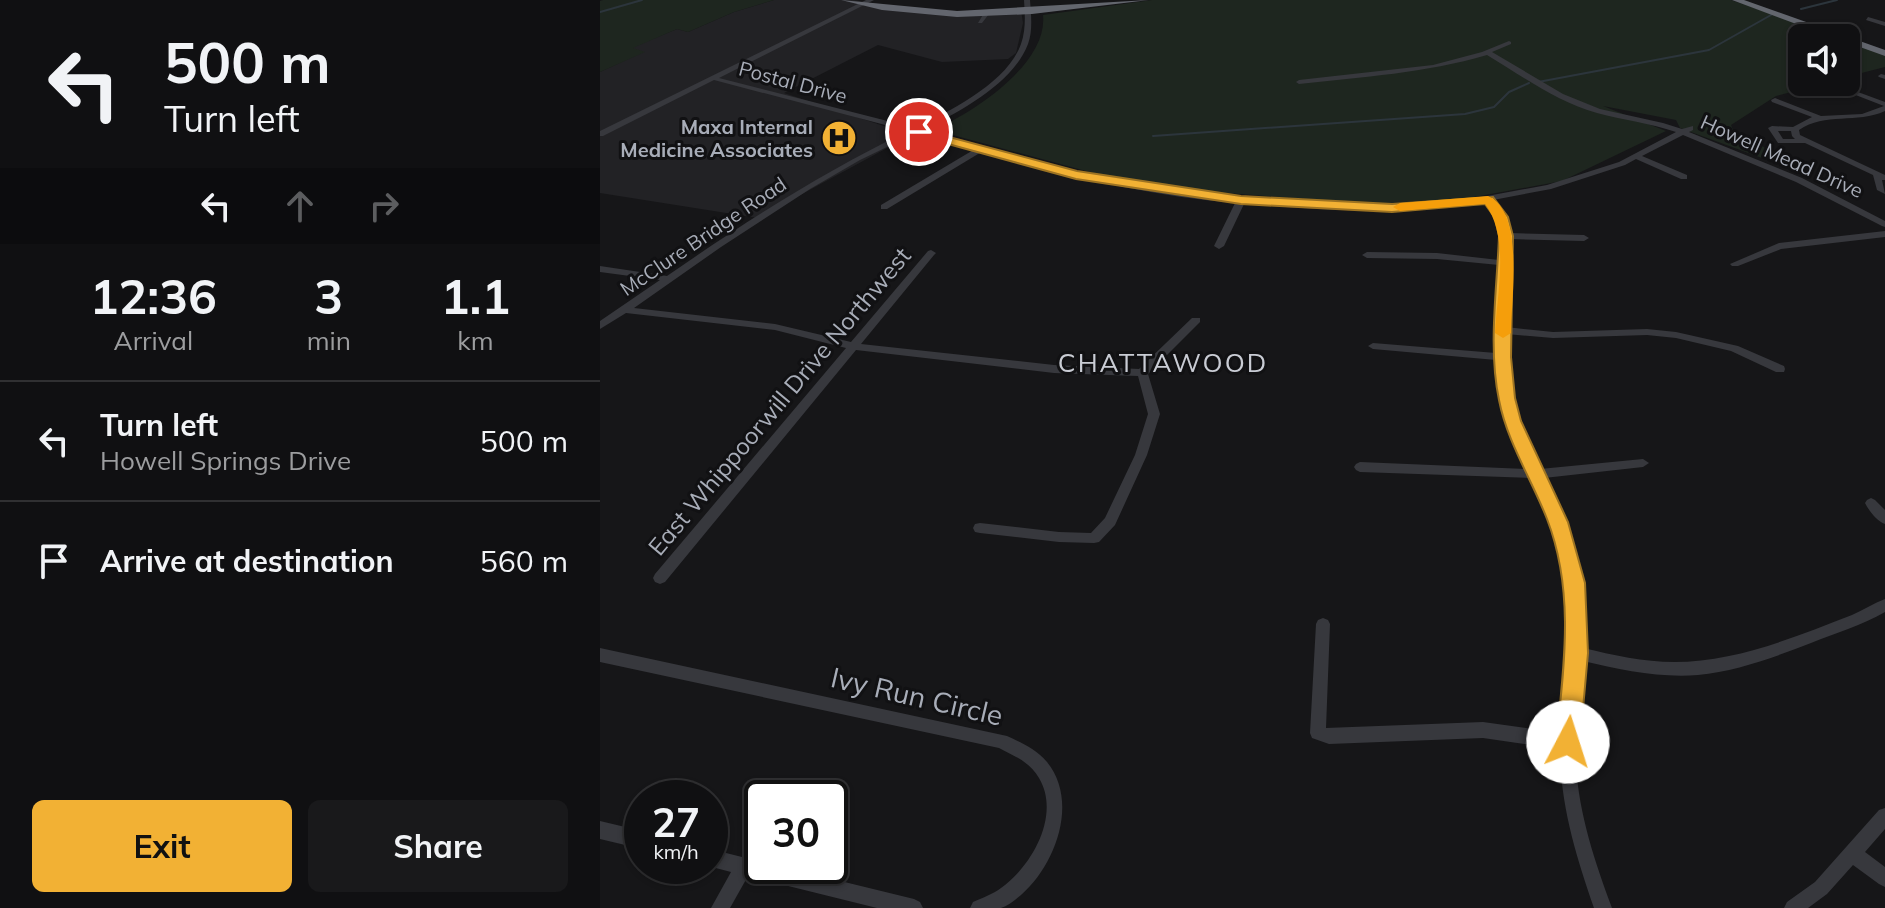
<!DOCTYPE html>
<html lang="en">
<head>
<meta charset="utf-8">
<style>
	body { margin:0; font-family:Mulish,sans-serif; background:#19191b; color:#f1f3f6; height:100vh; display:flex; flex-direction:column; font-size:30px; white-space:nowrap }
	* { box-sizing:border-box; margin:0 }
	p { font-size:26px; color:#9c9d9f }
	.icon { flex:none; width:44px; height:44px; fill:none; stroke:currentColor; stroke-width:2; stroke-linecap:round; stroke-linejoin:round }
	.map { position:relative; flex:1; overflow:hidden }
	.drawer { display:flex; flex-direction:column; background:#101012; width:600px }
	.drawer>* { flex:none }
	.banner { background:#101012; color:#f1f3f6; overflow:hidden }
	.buttons { position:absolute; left:1188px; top:24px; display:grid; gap:16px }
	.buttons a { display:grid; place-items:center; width:72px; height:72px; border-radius:12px; background:#101012; box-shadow:0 2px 6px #0004,0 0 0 2px #303032; font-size:40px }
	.speed { position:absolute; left:24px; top:780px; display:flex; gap:16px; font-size:40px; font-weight:700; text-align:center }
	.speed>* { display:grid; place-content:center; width:104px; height:104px; border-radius:50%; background:#101012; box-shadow:0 2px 6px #0004,0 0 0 2px #303032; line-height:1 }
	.speed small { font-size:20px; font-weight:400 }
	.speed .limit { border:4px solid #111; border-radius:12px; background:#fff; color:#111 }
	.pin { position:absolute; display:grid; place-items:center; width:68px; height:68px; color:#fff; margin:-34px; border:4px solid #fff; border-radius:50%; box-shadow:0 2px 8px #0007 }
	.me { position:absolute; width:88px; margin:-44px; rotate:5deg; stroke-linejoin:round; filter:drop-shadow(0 0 6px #0008) }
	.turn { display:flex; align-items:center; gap:28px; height:168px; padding:0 32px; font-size:36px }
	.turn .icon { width:104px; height:104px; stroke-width:2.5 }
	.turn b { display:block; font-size:56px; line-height:68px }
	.lanes { display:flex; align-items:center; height:76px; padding:0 32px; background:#0003; justify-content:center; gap:40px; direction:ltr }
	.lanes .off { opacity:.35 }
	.eta { display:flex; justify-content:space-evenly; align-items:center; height:136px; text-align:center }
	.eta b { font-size:48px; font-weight:700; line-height:56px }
	.cta { display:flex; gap:16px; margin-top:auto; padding:16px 32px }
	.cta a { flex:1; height:92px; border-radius:12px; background:#f2b134; color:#111; font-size:32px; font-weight:700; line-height:92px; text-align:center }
	.cta a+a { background:#19191b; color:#f1f3f6 }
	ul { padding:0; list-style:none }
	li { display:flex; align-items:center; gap:24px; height:120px; padding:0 32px; border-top:2px solid #303032 }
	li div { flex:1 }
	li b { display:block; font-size:30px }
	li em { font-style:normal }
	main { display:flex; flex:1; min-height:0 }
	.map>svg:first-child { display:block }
	.built { fill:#222225 }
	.green { fill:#1e261f }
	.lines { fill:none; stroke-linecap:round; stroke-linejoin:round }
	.stream { stroke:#2c353c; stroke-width:2 }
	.minor { fill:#37383d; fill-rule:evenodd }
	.highway { fill:#63666e; fill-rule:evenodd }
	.route { fill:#f2b134; stroke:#9d7322; stroke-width:2 }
	.slow { fill:#f59e0b }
	.labels { text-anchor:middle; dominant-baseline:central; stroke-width:6; stroke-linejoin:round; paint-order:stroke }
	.far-street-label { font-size:20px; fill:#a8adb8; stroke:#111113 }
	.far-poi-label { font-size:20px; font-weight:bold; fill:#a8adb8; stroke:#111113; text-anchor:end }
	.street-label { font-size:24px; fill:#a8adb8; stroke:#111113 }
	.neighbourhood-label { font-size:26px; letter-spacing:2px; fill:#c9ccd4; stroke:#111113 }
	.near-street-label { font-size:28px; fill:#a8adb8; stroke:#111113 }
</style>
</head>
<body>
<main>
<section class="drawer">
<div class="banner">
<div class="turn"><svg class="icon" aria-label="left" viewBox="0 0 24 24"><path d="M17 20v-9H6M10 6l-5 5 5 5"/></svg><div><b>500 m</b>Turn left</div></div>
<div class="lanes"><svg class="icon" aria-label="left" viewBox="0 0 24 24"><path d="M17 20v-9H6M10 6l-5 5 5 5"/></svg><svg class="icon off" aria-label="ahead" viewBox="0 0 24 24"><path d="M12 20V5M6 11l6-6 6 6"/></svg><svg class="icon off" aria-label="right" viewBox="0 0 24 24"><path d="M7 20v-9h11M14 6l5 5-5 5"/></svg></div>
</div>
<div class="eta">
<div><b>12:36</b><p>Arrival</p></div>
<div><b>3</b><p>min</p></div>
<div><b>1.1</b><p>km</p></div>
</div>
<ul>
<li><svg class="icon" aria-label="left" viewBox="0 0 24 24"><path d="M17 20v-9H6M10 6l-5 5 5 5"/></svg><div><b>Turn left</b><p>Howell Springs Drive</p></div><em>500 m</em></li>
<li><svg class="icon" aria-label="arrive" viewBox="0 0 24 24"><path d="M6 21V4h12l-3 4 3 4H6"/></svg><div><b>Arrive at destination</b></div><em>560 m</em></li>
</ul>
<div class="cta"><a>Exit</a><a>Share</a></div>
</section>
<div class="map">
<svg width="1285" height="908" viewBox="0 0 1285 908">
	<rect width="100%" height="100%" fill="#161618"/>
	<path class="built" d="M174 0H253L311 9 362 11 421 10 423 23 416 53 408 59 342 62 278 45 184 93 311 135 158 218 0 193V72L43 52 31 48 77 29 88 32 134 12Z"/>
	<path class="green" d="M3 0H174L134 12 88 32 77 29 33 48 45 52 0 72V1Z
		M552 0H1131L1240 38H1202V82H1229L1176 96 1131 125 1136 137 1164 147 1173 162 1080 128 1076 120 1003 106 1066 131 962 181 858 200 772 204 588 190 508 177 349 134 342 129V126C379 108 448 62 443 15Z
		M1246 40 1285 55V67L1246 77Z"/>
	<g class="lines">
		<path class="stream" d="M1201 9 1237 0
			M0 12 42 0
			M938 82 1109 50 1171 15
			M553 136 865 114 894 107 909 92 929 83"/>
		<path class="minor" d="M266 0H274L119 78 315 128C350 111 407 83 421 44 426 30 425 15 424 0H430C431 15 433 30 428 44 413 84 359 112 323 130L462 169 550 186 629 197 709 204 790 205 871 199 947 185 1019 162 1076 132C1050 123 1023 120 997 113 957 102 922 76 887 55 825 73 763 77 699 84L696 82 699 80 833 65 882 52 909 41 911 42V44L892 52 963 94 1000 109 1063 123 1082 129 1093 126V130L1089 132 1202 178 1285 221V227L1282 226 1196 182 1083 135 1042 156 1087 175V179H1081L1036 159 1025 165 951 189 893 200 906 217 910 233 984 235 989 238 984 241 910 239 906 327 953 332 1047 329 1076 332 1138 346 1184 366 1185 369 1184 372H1176L1131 351 1076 338 1047 335 953 338 906 334C907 389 916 419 940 469L1043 459 1049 463 1043 467 944 478C971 535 988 584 983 648 1013 655 1044 662 1074 662 1136 662 1195 637 1252 615 1263 610 1274 603 1285 599V612C1262 625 1236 633 1211 643 1175 657 1137 671 1098 675 1059 678 1021 670 983 661 980 696 974 731 976 765 979 815 995 862 1012 908H994C976 856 960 804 960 749L883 738 729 744 712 738 710 733 716 624 718 620 723 618 728 620 730 624 726 728 883 722 961 733C964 690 972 647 969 603 967 559 950 518 932 478L760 472 756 470 754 467 756 464 760 462 928 469C911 433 899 400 896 360L773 349 768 346 773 343 896 353 899 265 837 259 767 258 762 255 767 252 837 253 899 260C902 232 903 224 885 202 806 216 723 210 644 204L624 246 619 249 614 246 635 203C550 196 465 176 383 151L287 209H281V205L375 149 316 133 260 160 210 189 121 247 34 308 175 324 251 342 328 251 331 250 336 253 334 255 261 344 454 365 539 369 592 318H600V322L548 374 560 414 547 455 515 525 499 542 494 543 459 542 380 533 375 532 373 528 375 524 380 523 459 532 491 533 505 518 535 455 548 414 538 376 454 373 256 350 65 582 60 584 55 582 53 578 55 574 246 348 175 330 26 313 0 329V321L60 280 0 272V266L67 276C145 222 223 172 308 131L114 80 3 136H0V131Z
			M384 13 389 14 382 23H378Z
			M1268 17 1285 22V26L1266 20Z
			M1281 74 1285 75V79L1279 77 1278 76Z
			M1235 85H1239L1285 102V111C1257 124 1225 112 1199 130L1200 135 1285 175V180H1282L1285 194 1277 190 1273 175 1205 143H1178L1168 128 1172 126 1193 127 1212 117 1172 102 1171 100 1175 98 1221 116 1262 114 1284 106 1235 87ZM1178 131H1191L1192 136 1195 139H1183Z
			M1285 231V237L1181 249 1138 266H1132L1130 264 1179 243Z
			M1271 498 1275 500 1285 510V524C1277 521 1269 511 1265 503L1267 500Z
			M0 648 407 736C422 743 436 749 447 762 479 801 456 865 421 895 415 900 408 906 401 908 392 908 379 908 370 908L373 902C382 898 393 894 401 888 432 866 461 815 439 778 430 762 414 756 399 748L0 662Z
			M1285 808V829L1265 852 1285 867V887L1279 884 1253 865 1227 894 1208 908H1184L1187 902 1215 882 1279 810Z
			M0 821 42 831V849L0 839Z
			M110 849 162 862V866H179L314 899 320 902 323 908H277L148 876 130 908H111L131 872 108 866H110Z"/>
		<path class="highway" d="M241 0 357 11 549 0 432 14 357 17 282 10Z
			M1132 0H1144L1285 50V56L1246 42V38H1234Z"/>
	</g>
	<path class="route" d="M319 129 477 171 641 196 792 204 893 197 908 217 913 236 911 357 915 398 921 421 968 522 985 583 988 653 980 742 977 750 968 754 959 750 956 742C964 667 975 591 947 519 932 480 907 442 899 400 888 348 897 289 899 236L895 218 885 204 792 212 641 204 476 179 315 135V130Z"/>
	<path class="slow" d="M888 196C925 212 911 299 911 333L903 338 895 333C897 293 910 237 885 204L800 211 793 207 800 203Z"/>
	<defs>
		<symbol id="hospital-disc" viewBox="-11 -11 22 22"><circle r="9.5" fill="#f2b134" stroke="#111113"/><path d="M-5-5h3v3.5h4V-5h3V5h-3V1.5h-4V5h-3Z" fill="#111"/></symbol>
	</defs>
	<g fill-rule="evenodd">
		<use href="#hospital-disc" x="219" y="118" width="40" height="40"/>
	</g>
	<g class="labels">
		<g class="far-street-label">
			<text transform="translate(193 82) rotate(15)">Postal Drive</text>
			<text transform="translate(1182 156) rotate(24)">Howell Mead Drive</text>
			<text transform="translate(103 236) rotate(-34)">McClure Bridge Road</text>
		</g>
		<g class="far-poi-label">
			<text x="213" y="126">Maxa Internal<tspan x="213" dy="23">Medicine Associates</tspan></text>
		</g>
		<g class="street-label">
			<text transform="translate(179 401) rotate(-50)">East Whippoorwill Drive Northwest</text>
		</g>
		<g class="neighbourhood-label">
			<text x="563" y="362">CHATTAWOOD</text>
		</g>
		<g class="near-street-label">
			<text transform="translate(317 696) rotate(13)">Ivy Run Circle</text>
		</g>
	</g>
</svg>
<div class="buttons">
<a><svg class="icon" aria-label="sound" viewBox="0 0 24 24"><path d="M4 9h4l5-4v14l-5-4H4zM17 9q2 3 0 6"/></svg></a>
</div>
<div class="speed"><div>27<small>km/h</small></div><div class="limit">30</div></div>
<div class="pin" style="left:319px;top:132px;background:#d93025"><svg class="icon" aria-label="arrive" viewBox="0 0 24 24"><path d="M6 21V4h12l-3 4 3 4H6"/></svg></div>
<svg class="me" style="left:968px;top:742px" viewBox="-20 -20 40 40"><circle r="19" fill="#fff"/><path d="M0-13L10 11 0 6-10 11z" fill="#f2b134"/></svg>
</div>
</main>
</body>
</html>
